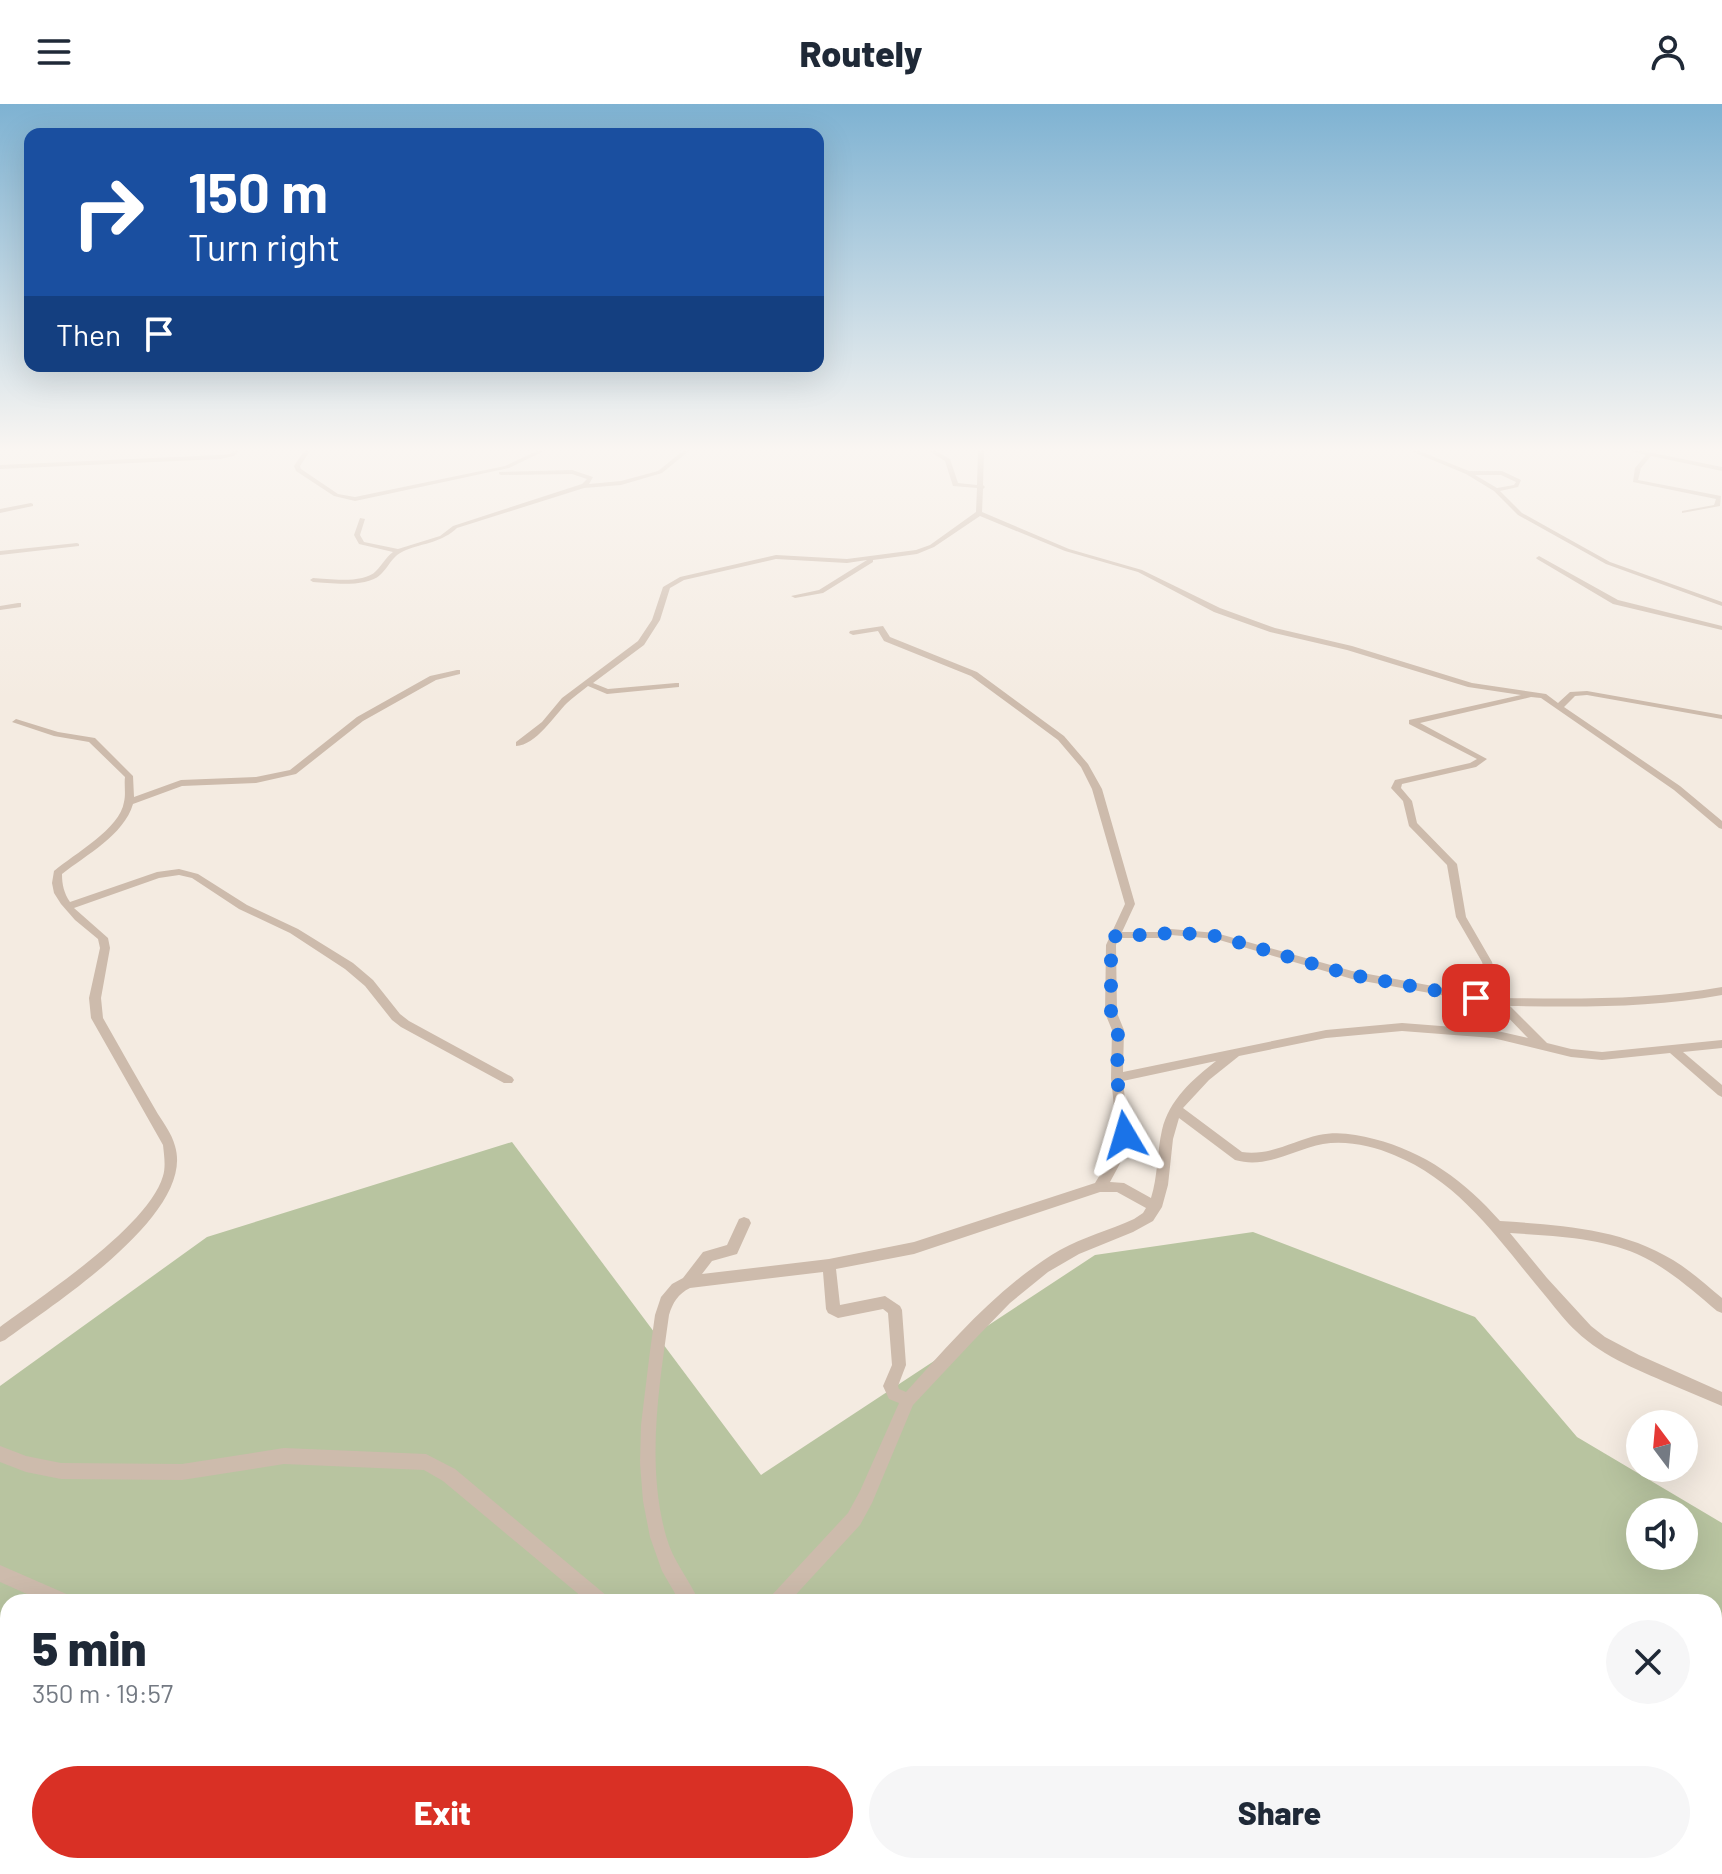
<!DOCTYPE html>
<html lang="en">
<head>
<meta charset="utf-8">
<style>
	body { margin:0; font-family:Barlow,sans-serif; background:#f6f6f7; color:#1f2937; height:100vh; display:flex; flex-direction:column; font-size:30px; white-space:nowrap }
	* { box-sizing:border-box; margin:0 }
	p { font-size:26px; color:#747a83 }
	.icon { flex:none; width:44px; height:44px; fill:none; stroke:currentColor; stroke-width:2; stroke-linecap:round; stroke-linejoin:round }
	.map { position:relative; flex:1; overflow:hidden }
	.sheet { position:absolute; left:0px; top:1490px; width:1722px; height:280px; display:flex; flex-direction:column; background:#fff; border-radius:24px 24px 0 0; box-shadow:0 8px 32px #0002 }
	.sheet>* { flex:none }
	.guide { position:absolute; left:24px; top:24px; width:800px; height:244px; border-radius:16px; box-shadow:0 8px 32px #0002; background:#1a4fa0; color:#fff; overflow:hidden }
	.needle { width:52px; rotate:344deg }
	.tools { position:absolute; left:1626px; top:1306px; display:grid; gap:16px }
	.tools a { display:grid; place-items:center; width:72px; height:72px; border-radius:50%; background:#fff; box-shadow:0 8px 32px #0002; font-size:40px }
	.pin { position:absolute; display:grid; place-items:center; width:68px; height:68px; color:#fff; margin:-34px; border-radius:16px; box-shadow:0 4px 12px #0006 }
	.me { position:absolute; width:88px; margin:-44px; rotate:353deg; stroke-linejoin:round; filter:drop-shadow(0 0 6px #0008) }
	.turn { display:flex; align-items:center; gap:28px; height:168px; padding:0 32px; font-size:36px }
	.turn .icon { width:104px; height:104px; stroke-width:2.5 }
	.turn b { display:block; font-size:56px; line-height:68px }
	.then { display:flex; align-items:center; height:76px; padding:0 32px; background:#0003; gap:16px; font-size:30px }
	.round { display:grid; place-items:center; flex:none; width:84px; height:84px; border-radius:42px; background:#f6f6f7 }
	.overview { display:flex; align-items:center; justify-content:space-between; height:136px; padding:0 32px }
	h1 { font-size:48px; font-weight:800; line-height:60px }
	.action { display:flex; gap:16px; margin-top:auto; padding:16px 32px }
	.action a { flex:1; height:92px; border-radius:48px; background:#d93025; color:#fff; font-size:32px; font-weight:800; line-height:92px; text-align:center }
	.action a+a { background:#f6f6f7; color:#1f2937 }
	header { display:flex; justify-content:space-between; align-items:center; height:104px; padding:0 32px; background:#fff; font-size:36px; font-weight:800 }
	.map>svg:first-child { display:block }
	.green { fill:#b8c4a0; fill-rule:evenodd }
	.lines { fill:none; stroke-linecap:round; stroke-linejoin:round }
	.river { fill:#7fb0b2; fill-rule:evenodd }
	.street { fill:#cdbbac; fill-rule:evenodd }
	.route { stroke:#1a73e8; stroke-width:14; stroke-dasharray:0 25.2 }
</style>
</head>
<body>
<header><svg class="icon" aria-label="menu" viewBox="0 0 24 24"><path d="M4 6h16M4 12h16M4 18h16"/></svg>Routely<svg class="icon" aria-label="person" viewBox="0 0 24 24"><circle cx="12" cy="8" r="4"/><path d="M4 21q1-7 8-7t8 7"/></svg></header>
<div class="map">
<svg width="1722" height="1770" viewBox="0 0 1722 1770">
	<rect width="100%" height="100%" fill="#f4ebe1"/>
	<path class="green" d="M512 1038 761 1371 1095 1151 1253 1128 1475 1213 1577 1333 1722 1419V1770H0V1282L207 1133ZM1640 1408H1684V1452H1640ZM8 1498H1714V1762H8Z"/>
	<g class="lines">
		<path class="river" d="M1098 1762H1138L1135 1770H1095Z
			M1577 1762H1622L1626 1770H1581Z"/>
		<path class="street" d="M233 347H239L234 352 220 355 0 365V361L220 351 230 350Z
			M304 347H310L300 362 301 365 338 390 355 393 505 362 537 347H544L509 364 355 397 334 392 296 367 294 362Z
			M683 347H689L662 369 621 381 584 384 457 424C442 438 425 439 406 446 391 452 391 461 380 471 366 484 330 479 313 478L310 476 313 474C329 475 364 480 376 467 382 461 386 453 393 448L359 440 354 431 360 414 365 415 360 431 364 438 398 445 440 432 453 422 582 380 587 375 572 370 501 371 499 370V368L572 366 593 373 589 380 621 377 658 367Z
			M929 347H936L950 355 958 379 977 381 978 347H984L983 381 985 383 983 385 982 408 1069 445 1142 466 1220 504 1275 524 1352 542 1472 579 1546 590 1558 599 1570 588 1587 587 1722 611V615L1587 591 1575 592 1564 603 1680 682 1722 717V725L1719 724 1674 686 1541 594 1531 593 1420 619 1487 655 1476 663 1402 680 1401 684 1412 697 1417 719 1457 760 1466 813 1492 858 1503 894C1576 895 1650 896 1722 883V891C1652 904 1581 903 1510 902L1547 939 1571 945 1602 948 1722 936V944L1683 948 1722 981V993L1718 991 1670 949 1602 956 1571 953 1493 934 1402 927 1326 934 1239 952 1209 976 1183 1004 1242 1048C1270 1052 1293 1037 1319 1031 1337 1027 1356 1030 1374 1035 1425 1048 1465 1077 1500 1117 1559 1121 1621 1124 1673 1156 1691 1167 1706 1181 1722 1194V1209L1717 1207C1692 1186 1668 1164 1637 1150 1598 1133 1552 1132 1510 1129L1547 1174 1591 1222 1605 1233 1639 1251 1722 1288V1302C1707 1296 1692 1289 1677 1283 1643 1268 1604 1254 1576 1227 1566 1218 1557 1206 1548 1195 1502 1141 1463 1079 1394 1051 1373 1042 1346 1036 1323 1040 1292 1046 1267 1065 1235 1056L1179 1014 1173 1035 1168 1081 1162 1103 1153 1117 1133 1128 1079 1150 1048 1168 1010 1199 975 1235 913 1301 872 1399 860 1421 789 1498H768L771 1492 848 1409 860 1387 899 1299 889 1295 883 1282 892 1261 888 1209 883 1205 838 1214 828 1209 826 1205 823 1168 690 1184C678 1190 673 1198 669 1211 659 1283 646 1360 666 1432 673 1458 689 1474 699 1498H680L662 1467 650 1433 643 1397 640 1359 641 1321 650 1247 655 1211 661 1193 672 1180 683 1174 703 1148 727 1141 739 1115 744 1113 749 1115 751 1119 737 1150 712 1157 702 1170 829 1155 914 1138 1095 1079 1118 1041 1111 974 1112 926 1105 909 1106 841 1125 800 1092 685 1081 663 1058 636 971 572 884 537 878 527 853 531 849 529 850 527 883 522 890 533 977 568 1064 632 1088 660 1102 685 1135 800 1122 828H1158L1171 825 1216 829 1352 867 1492 893 1482 858 1456 813 1447 761 1409 722 1403 697 1391 684 1395 676 1470 659 1477 655 1409 620V616L1521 591 1468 583 1347 546 1270 528 1214 508 1138 468 1065 447 980 412 934 443 917 450 873 456V458L823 489 795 494 791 492 819 486 867 456 847 459 776 455 684 476 670 484 660 516 644 541 593 579 608 585 676 579H679V583L607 590 588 582C581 588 573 593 567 599 554 612 536 641 516 642V638L542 618 562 594 638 537 652 516 663 483 680 473 776 451 847 455 916 446 930 441 976 408 977 384 953 382 945 357ZM1171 831 1216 835 1352 875 1496 901 1528 934 1493 926 1402 919 1326 926 1123 968 1124 926 1117 909 1116 841 1119 834H1158ZM1216 957C1193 975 1169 996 1162 1026 1157 1048 1158 1072 1151 1094L1124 1079 1110 1078 1130 1041 1123 977ZM1100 1088H1117L1146 1104 1143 1109 1134 1115C1110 1126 1083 1133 1060 1146 1000 1181 952 1237 906 1288L899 1285 898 1282 906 1261 902 1206 900 1202 885 1192 840 1201 836 1165 914 1150Z
			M1411 347H1419L1469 367H1502L1521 376 1518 383 1500 387 1522 409 1610 458 1722 498V502L1606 460 1518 411 1494 387 1466 370ZM1475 371H1501L1516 378 1514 381 1497 384Z
			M1632 347H1643L1722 363V367L1651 352 1641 364 1638 376 1721 392 1720 402 1682 409V407L1714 401 1716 395 1633 378 1635 364 1646 351Z
			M31 399 33 400V402L0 409V405Z
			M77 439 79 440V442L0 451V447Z
			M1539 452 1618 496 1722 522V526L1613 500 1537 455 1536 454Z
			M18 499H21V503L0 506V502Z
			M457 566H460V570L436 576 363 617 296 670 256 679 182 682 133 700C124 731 86 751 62 770 62 781 64 789 70 798L157 768 179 765 198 770 247 801 298 825 353 859 373 876 400 910 409 917 512 973 514 976 512 979H504L401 923 392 916 365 882 345 865 290 829 239 805 192 774 179 771 159 774 74 804 108 834 110 844 101 894 103 914C120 944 137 974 155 1005 161 1016 172 1029 175 1042 196 1110 52 1201 5 1236L0 1238V1223C43 1191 148 1123 163 1072 166 1062 164 1051 163 1041L91 914 89 894 100 844 98 835 75 816 61 800 54 789 52 779 54 767C74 750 120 725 124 698 126 690 124 681 125 673L89 638 54 632 12 618 16 615 58 628 95 634 133 672 134 693 181 676 256 673 290 666 357 613 430 572Z
			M0 1342 26 1352 61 1359 182 1360 284 1344 426 1350 455 1365 607 1492 610 1498H588L443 1377 424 1366 284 1360 182 1376 61 1375 26 1368 0 1358Z
			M0 1461 71 1492 74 1498H45L0 1478Z
			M333 1762H353L356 1770H336Z
			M501 1762H521L523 1770H503Z"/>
	</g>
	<linearGradient id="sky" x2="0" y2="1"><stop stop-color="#7eb2d2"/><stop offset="0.58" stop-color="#faf6f2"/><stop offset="1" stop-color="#faf6f2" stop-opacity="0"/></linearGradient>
	<rect width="1722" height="595" fill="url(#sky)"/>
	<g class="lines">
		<path class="route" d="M1125 1031 1117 974 1118 926 1111 909V841L1116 831H1158L1171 828 1216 832 1352 871 1476 894"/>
	</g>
</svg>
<div class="tools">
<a><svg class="needle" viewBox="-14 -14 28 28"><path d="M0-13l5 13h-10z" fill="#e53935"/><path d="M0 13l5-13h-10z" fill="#747a83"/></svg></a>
<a><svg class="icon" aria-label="sound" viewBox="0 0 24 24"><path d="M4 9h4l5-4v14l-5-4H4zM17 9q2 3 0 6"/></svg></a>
</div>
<div class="pin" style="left:1476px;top:894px;background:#d93025"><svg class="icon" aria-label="arrive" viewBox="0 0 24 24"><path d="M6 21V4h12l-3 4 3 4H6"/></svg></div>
<svg class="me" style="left:1125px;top:1031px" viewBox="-20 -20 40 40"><path d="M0-17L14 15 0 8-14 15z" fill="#1a73e8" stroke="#fff" stroke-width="4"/></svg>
<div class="guide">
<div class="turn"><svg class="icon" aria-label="right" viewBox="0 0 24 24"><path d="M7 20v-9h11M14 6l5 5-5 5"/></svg><div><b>150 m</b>Turn right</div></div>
<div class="then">Then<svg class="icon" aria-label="arrive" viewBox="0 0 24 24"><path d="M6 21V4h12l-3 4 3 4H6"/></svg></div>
</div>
<section class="sheet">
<div class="overview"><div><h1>5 min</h1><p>350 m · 19:57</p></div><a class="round"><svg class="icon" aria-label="close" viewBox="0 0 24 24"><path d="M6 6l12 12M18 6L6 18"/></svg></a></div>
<div class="action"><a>Exit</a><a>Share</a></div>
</section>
</div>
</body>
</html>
